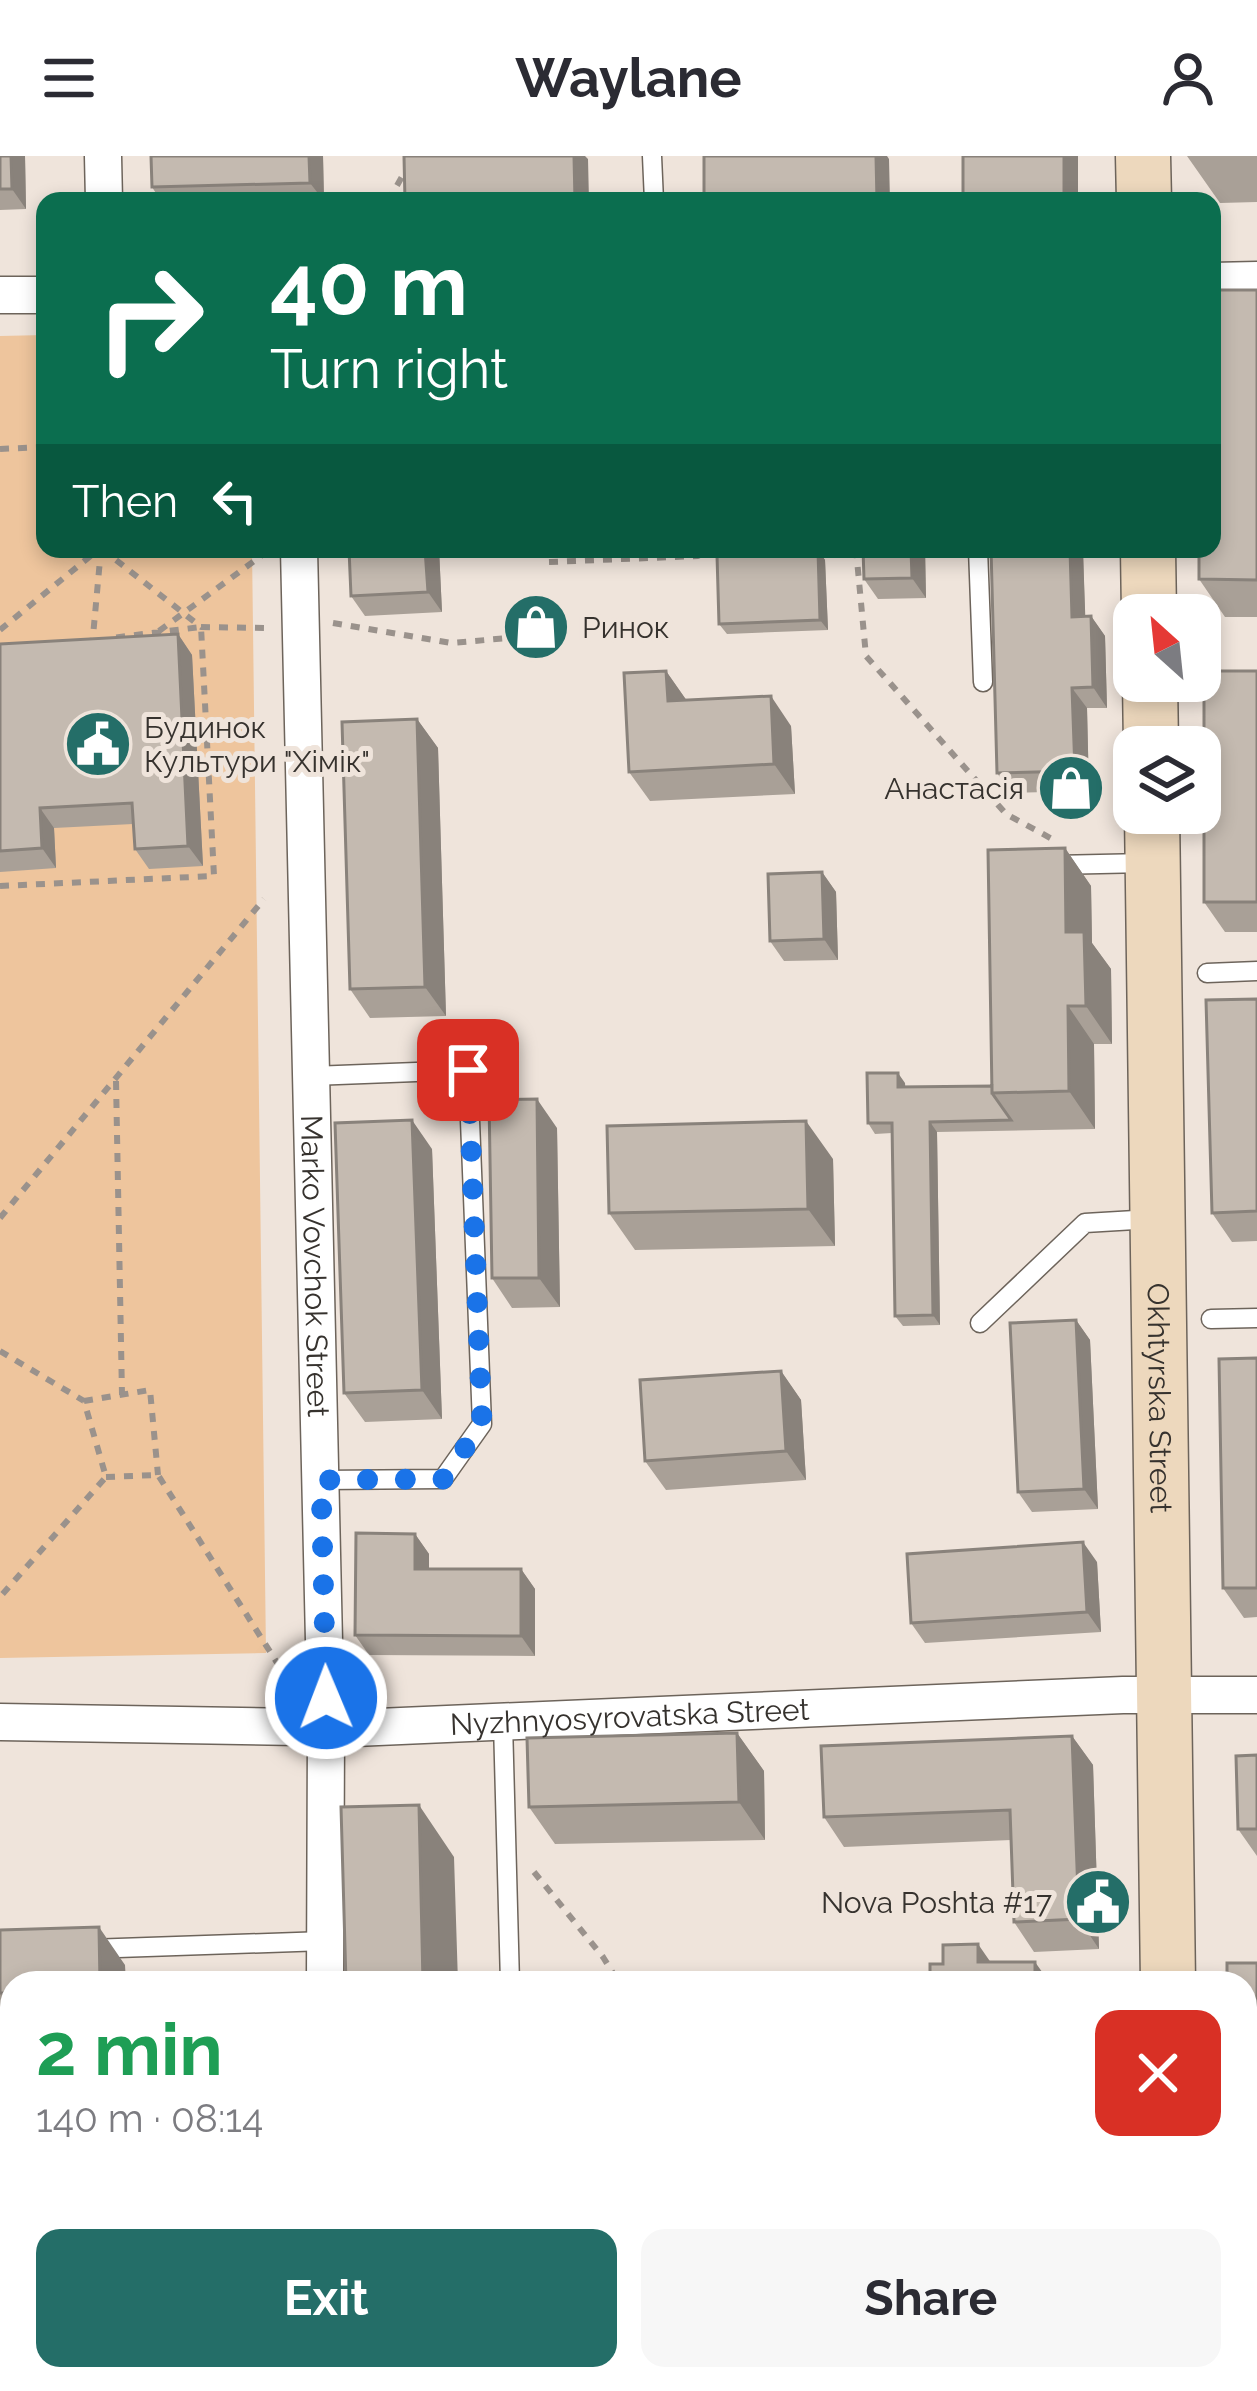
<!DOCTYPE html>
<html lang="en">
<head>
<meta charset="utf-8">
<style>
	body { margin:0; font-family:Raleway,sans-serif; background:#f7f7f7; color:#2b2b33; height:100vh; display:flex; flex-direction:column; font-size:45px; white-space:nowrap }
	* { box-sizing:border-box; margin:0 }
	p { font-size:39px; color:#7c7c81 }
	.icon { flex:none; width:66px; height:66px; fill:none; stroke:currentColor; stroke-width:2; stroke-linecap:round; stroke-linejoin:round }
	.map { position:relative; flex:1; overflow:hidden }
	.panel { position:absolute; left:0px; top:1815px; width:1257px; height:420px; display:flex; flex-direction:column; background:#fff; border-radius:36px 36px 0 0; box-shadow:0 6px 18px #0003 }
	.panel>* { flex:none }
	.banner { position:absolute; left:36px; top:36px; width:1185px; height:366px; border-radius:24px; box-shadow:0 6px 18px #0003; background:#0b6e4f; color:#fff; overflow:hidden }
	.needle { width:78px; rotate:333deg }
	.fabs { position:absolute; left:1113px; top:438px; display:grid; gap:24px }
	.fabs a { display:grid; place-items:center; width:108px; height:108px; border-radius:24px; background:#fff; box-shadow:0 6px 18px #0003; font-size:60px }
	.pin { position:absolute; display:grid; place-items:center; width:102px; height:102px; color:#fff; margin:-51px; border-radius:24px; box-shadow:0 6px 18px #0006 }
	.me { position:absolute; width:132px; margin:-66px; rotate:359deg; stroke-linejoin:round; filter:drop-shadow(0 0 9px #0008) }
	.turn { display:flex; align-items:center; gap:42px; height:252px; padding:0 36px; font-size:54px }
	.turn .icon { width:156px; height:156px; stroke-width:2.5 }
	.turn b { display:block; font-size:84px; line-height:102px }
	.then { display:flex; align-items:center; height:114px; padding:0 36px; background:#0003; gap:24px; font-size:45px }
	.round { display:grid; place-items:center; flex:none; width:126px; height:126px; border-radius:24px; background:#f7f7f7 }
	.head { display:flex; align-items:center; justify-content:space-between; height:204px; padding:0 36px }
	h1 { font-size:72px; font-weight:700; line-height:90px; color:#1e9e55 }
	.action { display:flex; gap:24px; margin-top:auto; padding:24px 36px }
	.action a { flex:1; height:138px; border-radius:24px; background:#246e68; color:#fff; font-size:48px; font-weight:700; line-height:138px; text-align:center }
	.action a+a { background:#f7f7f7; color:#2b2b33 }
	header { display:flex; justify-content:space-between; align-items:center; height:156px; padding:0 36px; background:#fff; font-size:54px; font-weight:700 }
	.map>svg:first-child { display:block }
	.green { fill:#eec59d }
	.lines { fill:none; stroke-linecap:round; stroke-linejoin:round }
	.lane-casing { stroke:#6d645b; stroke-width:21 }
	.street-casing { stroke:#6d645b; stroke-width:39 }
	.secondary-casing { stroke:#6d645b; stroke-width:57 }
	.path { stroke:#9a928c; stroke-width:6; stroke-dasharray:9 9; stroke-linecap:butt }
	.lane { stroke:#fff; stroke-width:18 }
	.street { stroke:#fff; stroke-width:36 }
	.secondary { stroke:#edd8bd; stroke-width:54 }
	.wall { fill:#a9a097 }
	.shaded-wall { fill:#89827b }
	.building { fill:#c4bab0; stroke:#89827b; stroke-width:3 }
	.route { stroke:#1a73e8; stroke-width:21; stroke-dasharray:0 37.8 }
	.labels { text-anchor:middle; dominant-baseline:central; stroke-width:10; stroke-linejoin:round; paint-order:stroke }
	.poi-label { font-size:30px; fill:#36322e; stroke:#efe4db; text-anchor:start }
	.street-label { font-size:30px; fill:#36322e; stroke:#efe4db }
</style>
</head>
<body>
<header><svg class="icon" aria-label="menu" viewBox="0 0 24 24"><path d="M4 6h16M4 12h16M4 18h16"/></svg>Waylane<svg class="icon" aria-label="person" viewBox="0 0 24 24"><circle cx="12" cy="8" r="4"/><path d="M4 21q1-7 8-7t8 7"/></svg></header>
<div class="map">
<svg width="1257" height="2235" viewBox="0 0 1257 2235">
	<rect width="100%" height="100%" fill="#efe4db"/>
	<path class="green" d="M45 179V393H252L266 1497 0 1502V180Z"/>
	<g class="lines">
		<defs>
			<path id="lane" d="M652 0 654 45
				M978 393 983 526
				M1054 709 1146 707
				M1207 817 1257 815
				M312 920 468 914 482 1268 443 1323 321 1324
				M1211 1163 1257 1162
				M980 1167 1085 1067 1152 1063
				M503 1567 510 1827
				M89 1793 325 1785
				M1245 2035H1257
				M519 2223V2235
				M697 2223 698 2235
				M1009 2223V2235"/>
			<g id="street">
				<path d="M103 0 104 45"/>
				<path d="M1212 125 1257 124"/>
				<path d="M0 139H45"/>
				<path id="s1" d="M299 393 326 1573 325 1827"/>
				<path id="s2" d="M0 1566 355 1572 1123 1539H1257"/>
				<path d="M325 2235 326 2223"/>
			</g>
			<g id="secondary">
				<path d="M1143 0 1144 45"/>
				<path d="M1148 393 1149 459"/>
				<path d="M1150 525 1151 591"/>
				<path id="s3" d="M1152 657 1168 1827"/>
				<path d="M1173 2223V2235"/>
			</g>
		</defs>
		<use href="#lane" class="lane-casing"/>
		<use href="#street" class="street-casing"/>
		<use href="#secondary" class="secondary-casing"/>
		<path class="path" d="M388 45 414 0
			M0 293 45 291
			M102 393 201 471 266 472
			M856 393 866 500 1006 658 1054 684
			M549 406 698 400 709 393
			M333 467 451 487 555 478
			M0 474 99 393
			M159 475 261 400
			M92 491 101 393
			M0 730 214 720 201 471 111 482
			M116 925 122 1239
			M0 1062 264 743
			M0 1195 84 1245 106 1321 0 1441
			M84 1245 150 1234 158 1319
			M106 1321 158 1319 281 1513
			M534 1716 603 1801 619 1827
			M1245 2204 1257 2235
			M880 2223 886 2235
			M968 2235 972 2223"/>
		<use href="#lane" class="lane"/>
		<use href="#street" class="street"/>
		<use href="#secondary" class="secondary"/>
	</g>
	<path class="wall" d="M0 0H25L26 53 0 54Z
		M323 0 324 45H161L152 31Z
		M963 0H1078V45H965L963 42Z
		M1187 0H1257V46L1220 47Z
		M1257 134V461H1225L1199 423Z
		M439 393 442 456 365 460 351 440Z
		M863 393H925L926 442 878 443 864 423Z
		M818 394 825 404 828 474 727 478 719 468Z
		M1083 395 1085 460H1091L1105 480 1107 552H1087L1089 635 1011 637 997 617Z
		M178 478 192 499 203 710 149 713 135 693 133 668 54 672 56 712 0 716V488Z
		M666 515 687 545 791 570 795 638 650 645 629 616Z
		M1257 515V776H1225L1204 746Z
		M417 563 438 592 446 860 370 862 350 833Z
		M1065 692 1091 730 1092 787 1111 813 1112 888H1094L1095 973 937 976 940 1169 903 1170 895 1160 892 977 875 978 868 967 905 927V931L992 930Z
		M822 716 836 736 838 804 784 805 770 785Z
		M1257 843V1085L1232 1086 1212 1057Z
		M557 972 560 1151 512 1152 492 1122Z
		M432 993 442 1263 365 1266 344 1237Z
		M833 1003 835 1090 635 1094 609 1057Z
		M1076 1164 1090 1184 1098 1353 1032 1356 1018 1336Z
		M1257 1202V1461L1244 1462 1223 1432Z
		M781 1215 801 1244 806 1324 666 1334 645 1305Z
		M415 1378 429 1398V1413H521L535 1433V1500L369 1499 355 1479Z
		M1097 1406 1101 1476 925 1487 911 1467Z
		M737 1577 764 1615 765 1684 555 1688 529 1651Z
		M1072 1580 1093 1609 1099 1793 1034 1796 1014 1766 1011 1684 844 1691 824 1661Z
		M1238 1673H1257V1700Z
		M0 1774 125 1809 12 1827V1875H0Z
		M1245 1885H1257V1927L1245 1910Z
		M0 2005H12V2105L0 2106Z
		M1257 2052V2174L1245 2157V2053Z"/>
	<path class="shaded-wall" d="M11 0H25L26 53 12 33Z
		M309 0H323L324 45 310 27Z
		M574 0H585L588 3 589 45H575Z
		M876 0H887L889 3 890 45H877Z
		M1064 0H1078V45H1065L1064 43Z
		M425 393H439L442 456 428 436Z
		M911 393H925L926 442 912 422Z
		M1070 393H1082L1083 395 1086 481 1072 461Z
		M818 394 825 404 828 474 820 464Z
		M1091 460 1105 480 1107 552 1093 531Z
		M178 478 192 499 203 710 188 690Z
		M666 515 687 545H668Z
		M1072 532 1087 552 1089 635 1075 615Z
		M771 540 791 570 795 638 774 608Z
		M417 563 438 592 446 860 425 831Z
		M40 652 54 672 56 712 42 692Z
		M1065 692 1091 730 1092 787 1111 813 1112 888 1086 850 1066 776Z
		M822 716 836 736 838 804 824 783Z
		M1068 850 1094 888 1095 973 1069 935Z
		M898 917 905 927 906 941 898 931Z
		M537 943 557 972 560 1151 539 1122Z
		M412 964 432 993 442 1263 422 1234Z
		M806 965 833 1003 835 1090 808 1053Z
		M930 966 937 976 940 1169 933 1159Z
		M1076 1164 1090 1184 1098 1353 1084 1333Z
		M781 1215 801 1244 806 1324 786 1295Z
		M415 1378 429 1398V1433L415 1413Z
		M1083 1386 1097 1406 1101 1476 1087 1456Z
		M521 1413 535 1433V1500L521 1480Z
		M737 1577 764 1615 765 1684 739 1646Z
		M1072 1580 1093 1609 1099 1793 1079 1763Z
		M419 1649 454 1701 458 1827H423Z
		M99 1771 125 1809 126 1827H100Z
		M978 1788 1005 1827 978 1806Z
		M1035 1806 1050 1827H1035Z
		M429 2223H463L464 2235H429Z
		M771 2223H806V2235H772Z
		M1078 2223H1112L1113 2235H1079Z"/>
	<path class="building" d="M0 0H11L12 33H0Z
		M151 0H309L310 27 152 31Z
		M404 0H574L575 45H405Z
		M704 0H876L877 45H704Z
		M963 0H1064V43L963 42Z
		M1212 134H1257V424L1199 423V393H1212Z
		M349 393H425L428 436 351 440Z
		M863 393H911L912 422 864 423Z
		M991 393H1070L1072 461 1091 460 1093 531 1072 532 1075 615 997 617Z
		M818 394 820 464 719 468 717 399Z
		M178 478 188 690 135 693 132 647 40 652 42 692 0 695V488Z
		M666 515 668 545 771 540 774 608 629 616 624 517Z
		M1204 515H1257V746H1204Z
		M417 563 425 831 350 833 342 566Z
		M1065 692 1066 776H1084L1086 850H1068L1069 935 992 937 988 694Z
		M822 716 824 783 770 785 768 718Z
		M1257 843V1055L1212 1057 1206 844Z
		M867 917H898V931L992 930V937L1011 964 930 966 933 1159 895 1160 892 967H868Z
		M537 943 539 1122H492L489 944Z
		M412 964 422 1234 344 1237 335 967Z
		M806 965 808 1053 609 1057 607 970Z
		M1076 1164 1084 1333 1018 1336 1010 1167Z
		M1257 1202V1432H1223L1219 1203Z
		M781 1215 786 1295 645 1305 640 1224Z
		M356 1377 415 1378V1413H521V1480L355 1479Z
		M1083 1386 1087 1456 911 1467 907 1398Z
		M737 1577 739 1646 529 1651 527 1582Z
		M1072 1580 1079 1763 1014 1766 1010 1654 824 1661 821 1590Z
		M1257 1599V1673H1238L1236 1600Z
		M419 1649 423 1827H346L341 1651Z
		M99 1771 100 1827H12V1837H0V1774Z
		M978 1788V1806H1035V1827H930V1808H943V1789Z
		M1227 1807H1257V1885H1245V1827H1227Z
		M0 2005H12V2067H0Z
		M1257 2052V2132H1245V2053Z
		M356 2223H429V2235H356Z
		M703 2223H771L772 2235H703Z
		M1012 2223H1078L1079 2235H1013Z"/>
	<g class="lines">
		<path class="route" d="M326 1542 321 1324 443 1323 482 1268 468 914"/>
	</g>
	<defs>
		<symbol id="shop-disc" viewBox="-11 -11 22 22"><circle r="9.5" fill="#246e68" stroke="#efe4db"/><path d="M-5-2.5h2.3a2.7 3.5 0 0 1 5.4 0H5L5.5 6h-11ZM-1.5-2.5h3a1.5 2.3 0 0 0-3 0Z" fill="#fff"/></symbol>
		<symbol id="civic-disc" viewBox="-11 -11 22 22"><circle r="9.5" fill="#246e68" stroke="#efe4db"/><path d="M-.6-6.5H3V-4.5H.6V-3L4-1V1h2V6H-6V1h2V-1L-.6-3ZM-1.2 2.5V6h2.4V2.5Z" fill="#fff"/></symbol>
	</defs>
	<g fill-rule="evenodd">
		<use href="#shop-disc" x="498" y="433" width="76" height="76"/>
		<use href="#civic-disc" x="60" y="550" width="76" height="76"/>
		<use href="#shop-disc" x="1033" y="594" width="76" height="76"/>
		<use href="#civic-disc" x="1060" y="1708" width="76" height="76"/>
	</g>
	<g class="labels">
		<g class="poi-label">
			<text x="582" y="471">Ринок</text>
			<text x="144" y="571">Будинок<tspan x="144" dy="34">Культури "Хімік"</tspan></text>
			<text x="1024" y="632" text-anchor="end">Анастасія</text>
			<text x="1052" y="1746" text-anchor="end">Nova Poshta #17</text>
		</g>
		<g class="street-label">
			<text stroke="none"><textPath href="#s1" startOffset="717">Marko Vovchok Street</textPath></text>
			<text stroke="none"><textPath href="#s3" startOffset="585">Okhtyrska Street</textPath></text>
			<text stroke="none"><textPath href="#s2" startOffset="630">Nyzhnyosyrovatska Street</textPath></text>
		</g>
	</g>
</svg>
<div class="fabs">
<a><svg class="needle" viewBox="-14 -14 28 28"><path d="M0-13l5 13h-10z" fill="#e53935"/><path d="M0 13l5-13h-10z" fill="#7c7c81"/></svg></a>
<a><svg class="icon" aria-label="layers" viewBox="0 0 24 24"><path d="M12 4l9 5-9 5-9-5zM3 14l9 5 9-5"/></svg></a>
</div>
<div class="pin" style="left:468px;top:914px;background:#d93025"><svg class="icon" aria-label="arrive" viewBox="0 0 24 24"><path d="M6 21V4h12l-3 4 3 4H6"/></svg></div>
<svg class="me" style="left:326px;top:1542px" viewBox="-20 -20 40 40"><circle r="17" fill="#1a73e8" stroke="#fff" stroke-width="3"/><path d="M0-11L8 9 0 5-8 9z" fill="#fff"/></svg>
<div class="banner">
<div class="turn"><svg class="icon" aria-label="right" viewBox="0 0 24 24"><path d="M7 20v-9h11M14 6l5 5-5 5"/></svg><div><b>40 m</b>Turn right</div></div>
<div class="then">Then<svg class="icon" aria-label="left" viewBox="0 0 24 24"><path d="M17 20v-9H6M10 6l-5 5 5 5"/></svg></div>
</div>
<section class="panel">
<div class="head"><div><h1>2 min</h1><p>140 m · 08:14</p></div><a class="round" style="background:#d93025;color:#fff"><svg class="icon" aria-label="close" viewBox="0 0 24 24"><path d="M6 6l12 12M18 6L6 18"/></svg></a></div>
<div class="action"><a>Exit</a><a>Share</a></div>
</section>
</div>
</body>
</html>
